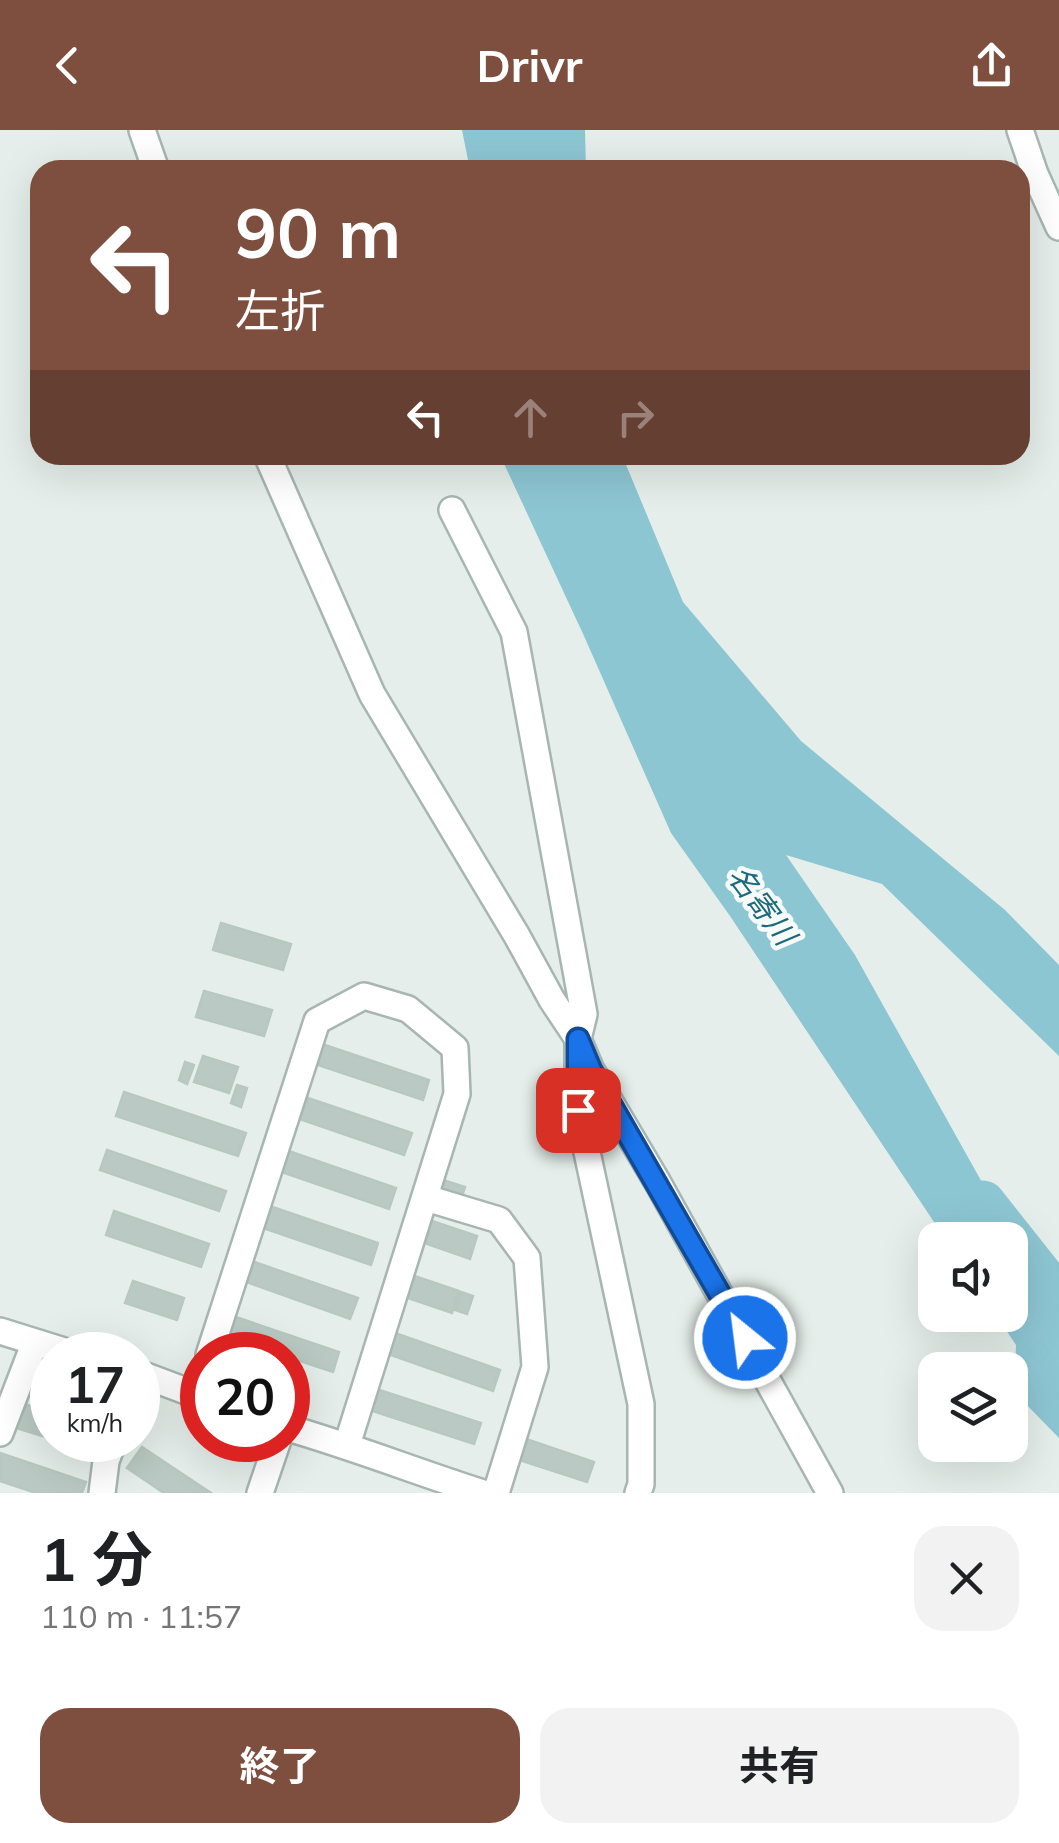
<!DOCTYPE html>
<html lang="ja">
<head>
<meta charset="utf-8">
<style>
	body { margin:0; font-family:Mulish,"Noto Sans JP",sans-serif; background:#f2f2f2; color:#202124; height:100vh; display:flex; flex-direction:column; font-size:38px; white-space:nowrap }
	* { box-sizing:border-box; margin:0 }
	p { font-size:32px; color:#757577 }
	.icon { flex:none; width:55px; height:55px; fill:none; stroke:currentColor; stroke-width:2; stroke-linecap:round; stroke-linejoin:round }
	.map { position:relative; height:1363px; overflow:hidden }
	.sheet { display:flex; flex-direction:column; background:#fff; flex:1 }
	.sheet>* { flex:none }
	.guide { position:absolute; left:30px; top:30px; width:1000px; height:305px; border-radius:30px; box-shadow:0 10px 40px #0002; background:#7e4f3f; color:#fff; overflow:hidden }
	.fabs { position:absolute; left:918px; top:1092px; display:grid; gap:20px }
	.fabs a { display:grid; place-items:center; width:110px; height:110px; border-radius:20px; background:#fff; box-shadow:0 10px 40px #0002; font-size:50px }
	.speed { position:absolute; left:30px; top:1202px; display:flex; gap:20px; font-size:50px; font-weight:700; text-align:center }
	.speed>* { display:grid; place-content:center; width:130px; height:130px; border-radius:50%; background:#fff; box-shadow:0 10px 40px #0002; line-height:1 }
	.speed small { font-size:25px; font-weight:400 }
	.speed .limit { border:15px solid #d22; background:#fff; color:#111 }
	.pin { position:absolute; display:grid; place-items:center; width:85px; height:85px; color:#fff; margin:-42px; border-radius:20px; box-shadow:0 5px 15px #0006 }
	.me { position:absolute; width:110px; margin:-55px; rotate:331deg; stroke-linejoin:round; filter:drop-shadow(0 0 8px #0008) }
	.turn { display:flex; align-items:center; gap:35px; height:210px; padding:0 40px; font-size:45px }
	.turn .icon { width:130px; height:130px; stroke-width:2.5 }
	.turn b { display:block; font-size:70px; line-height:85px }
	.lanes { display:flex; align-items:center; height:95px; padding:0 40px; background:#0003; justify-content:center; gap:50px; direction:ltr }
	.lanes .off { opacity:.35 }
	.round { display:grid; place-items:center; flex:none; width:105px; height:105px; border-radius:30px; background:#f2f2f2 }
	.headline { display:flex; align-items:center; justify-content:space-between; height:170px; padding:0 40px }
	h1 { font-size:60px; font-weight:700; line-height:75px }
	.primary-button { display:flex; gap:20px; margin-top:auto; padding:20px 40px }
	.primary-button a { flex:1; height:115px; border-radius:30px; background:#7e4f3f; color:#fff; font-size:40px; font-weight:700; line-height:115px; text-align:center }
	.primary-button a+a { background:#f2f2f2; color:#202124 }
	header { display:flex; justify-content:space-between; align-items:center; height:130px; padding:0 40px; background:#7e4f3f; color:#fff; font-size:45px; font-weight:700 }
	.map>svg:first-child { display:block }
	.water { fill:#8dc6d3 }
	.lines { fill:none; stroke-linecap:round; stroke-linejoin:round }
	.river { stroke:#8dc6d3; stroke-width:45 }
	.building { fill:#bac9c3; stroke:#b7c8c1; stroke-width:2.5 }
	.minor-casing { stroke:#a7b6b2; stroke-width:30 }
	.minor { stroke:#fff; stroke-width:25 }
	.route-casing { stroke:#114b97; stroke-width:25 }
	.route { stroke:#1a73e8; stroke-width:18 }
	.labels { text-anchor:middle; dominant-baseline:central; stroke-width:9; stroke-linejoin:round; paint-order:stroke }
	.water-label { font-size:30px; font-style:italic; fill:#1d6a7d; stroke:#f6faf8 }
</style>
</head>
<body>
<header><svg class="icon" aria-label="back" viewBox="0 0 24 24"><path d="M15 5l-7 7 7 7"/></svg>Drivr<svg class="icon" aria-label="share" viewBox="0 0 24 24"><path d="M12 15V3M7 8l5-5 5 5M5 13v7h14v-7"/></svg></header>
<div class="map">
<svg width="1059" height="1363" viewBox="0 0 1059 1363">
	<rect width="100%" height="100%" fill="#e5eeea"/>
	<path class="water" d="M462 0H585L586 40H470Z
		M500 325H622L683 472 801 611 1005 780 1059 835V926L882 754 786 725 855 825 1059 1190V1308L1014 1262 1016 1215 996 1185H1010V1110H946L730 786 671 703 584 506Z"/>
	<g class="lines">
		<path class="river" d="M983 1073 1059 1169"/>
	</g>
	<path class="building" d="M221 793 291 814 283 840 213 820Z
		M204 861 272 880 264 906 196 887Z
		M310 910 429 950 423 970 303 930Z
		M203 926 238 937 229 963 194 952Z
		M185 932 194 935 187 954 179 950Z
		M237 955 247 958 241 977 231 973Z
		M124 962 246 1003 238 1026 116 986Z
		M293 963 412 1003 404 1025 285 984Z
		M274 1016 396 1058 389 1079 267 1037Z
		M107 1020 226 1061 219 1081 100 1040Z
		M443 1050 465 1057 461 1069 439 1062Z
		M255 1071 378 1113 371 1135 248 1093Z
		M114 1081 209 1114 201 1137 106 1105Z
		M417 1086 477 1106 470 1129 410 1108Z
		M237 1126 358 1168 350 1189 230 1146Z
		M397 1140 459 1161 452 1183 390 1162Z
		M133 1151 184 1168 177 1190 125 1173Z
		M461 1162 473 1166 467 1184 455 1180Z
		M218 1181 339 1222 333 1242 288 1227V1225H281L211 1201Z
		M378 1197 500 1240 493 1261 371 1218Z
		M361 1254 481 1293 474 1314 354 1275Z
		M0 1266 52 1283V1309L0 1293Z
		M520 1307 594 1332 587 1352 513 1328Z
		M55 1310H91L88 1320Z
		M142 1317 211 1363H164L127 1338Z
		M0 1323 86 1352 82 1363H36L0 1351Z"/>
	<g class="lines">
		<defs>
			<path id="minor" d="M142 0 156 40
				M1020 0 1035 44 1059 97
				M267 325 372 564 517 806 552 870 578 909 591 940 658 1053 830 1363
				M452 380 514 502 584 884 578 909V980L641 1274V1354L638 1363
				M426 1068 499 1090 527 1128 535 1237 496 1363
				M0 1201 77 1225
				M209 1225 317 891 364 866 408 879 455 918 457 964 347 1315
				M138 1243 202 1267
				M288 1298C354 1317 417 1342 483 1363
				M0 1303 35 1212
				M102 1363 106 1331 114 1310
				M260 1363 278 1310"/>
		</defs>
		<use href="#minor" class="minor-casing"/>
		<use href="#minor" class="minor"/>
	</g>
	<g class="lines">
		<defs>
			<path id="route" d="M578 980V909L591 940 745 1208"/>
		</defs>
		<use href="#route" class="route-casing"/>
		<use href="#route" class="route"/>
	</g>
	<g class="labels">
		<g class="water-label">
			<text transform="translate(762 775) rotate(53)">名寄川</text>
		</g>
	</g>
</svg>
<div class="fabs">
<a><svg class="icon" aria-label="sound" viewBox="0 0 24 24"><path d="M4 9h4l5-4v14l-5-4H4zM17 9q2 3 0 6"/></svg></a>
<a><svg class="icon" aria-label="layers" viewBox="0 0 24 24"><path d="M12 4l9 5-9 5-9-5zM3 14l9 5 9-5"/></svg></a>
</div>
<div class="speed"><div>17<small>km/h</small></div><div class="limit">20</div></div>
<div class="pin" style="left:578px;top:980px;background:#d93025"><svg class="icon" aria-label="arrive" viewBox="0 0 24 24"><path d="M6 21V4h12l-3 4 3 4H6"/></svg></div>
<svg class="me" style="left:745px;top:1208px" viewBox="-20 -20 40 40"><circle r="17" fill="#1a73e8" stroke="#fff" stroke-width="3"/><path d="M0-11L8 9 0 5-8 9z" fill="#fff"/></svg>
<div class="guide">
<div class="turn"><svg class="icon" aria-label="left" viewBox="0 0 24 24"><path d="M17 20v-9H6M10 6l-5 5 5 5"/></svg><div><b>90 m</b>左折</div></div>
<div class="lanes"><svg class="icon" aria-label="left" viewBox="0 0 24 24"><path d="M17 20v-9H6M10 6l-5 5 5 5"/></svg><svg class="icon off" aria-label="ahead" viewBox="0 0 24 24"><path d="M12 20V5M6 11l6-6 6 6"/></svg><svg class="icon off" aria-label="right" viewBox="0 0 24 24"><path d="M7 20v-9h11M14 6l5 5-5 5"/></svg></div>
</div>
</div>
<section class="sheet">
<div class="headline"><div><h1>1 分</h1><p>110 m · 11:57</p></div><a class="round"><svg class="icon" aria-label="close" viewBox="0 0 24 24"><path d="M6 6l12 12M18 6L6 18"/></svg></a></div>
<div class="primary-button"><a>終了</a><a>共有</a></div>
</section>
</body>
</html>
